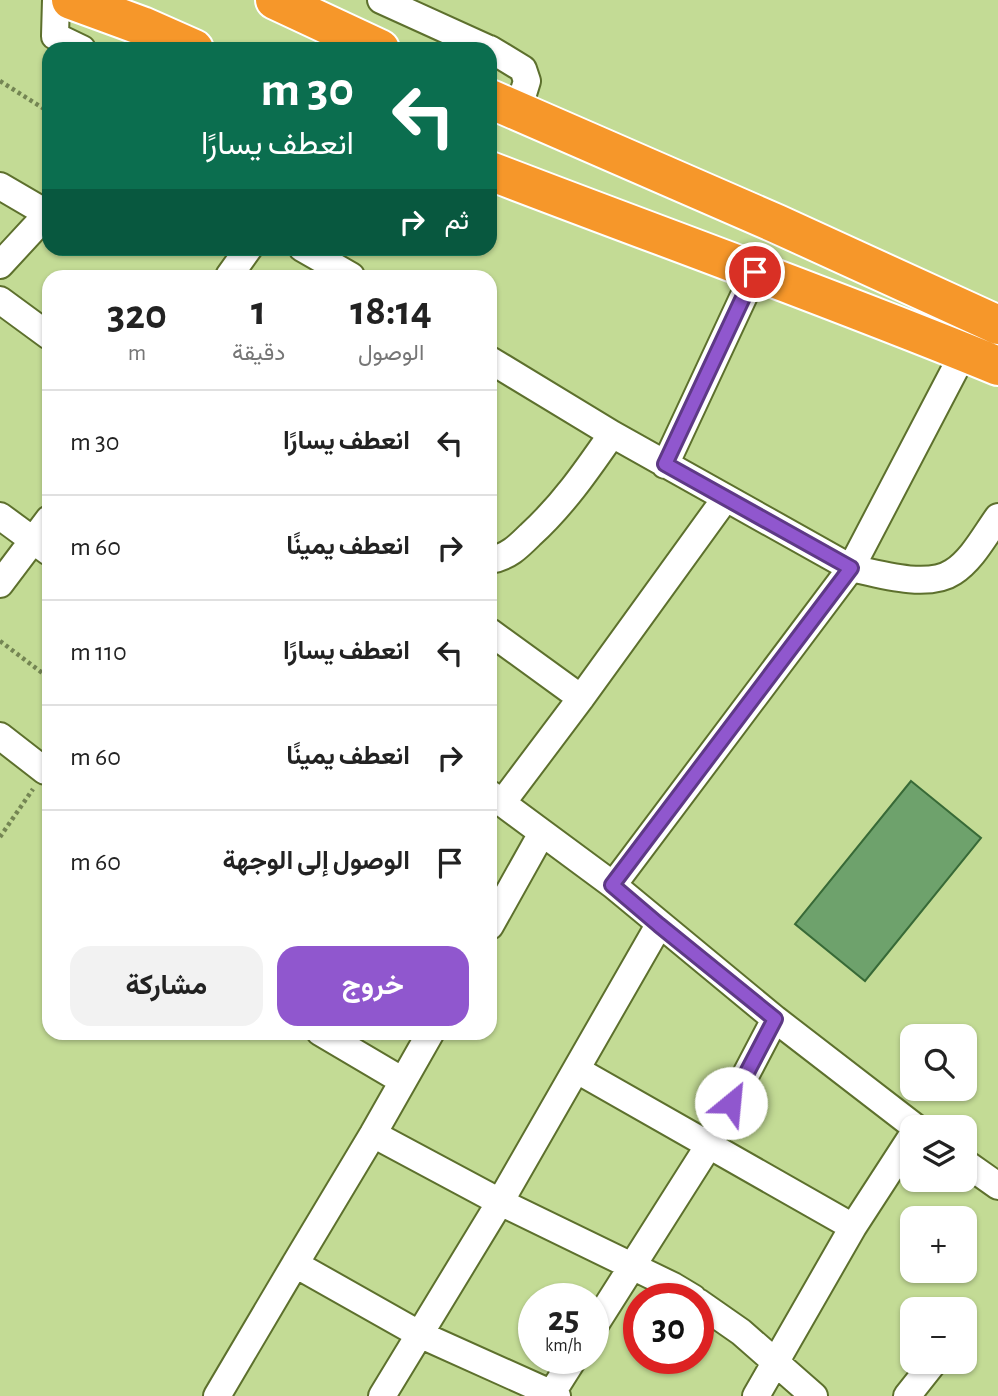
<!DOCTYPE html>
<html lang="ar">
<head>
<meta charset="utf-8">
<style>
	body { margin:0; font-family:"Alegreya Sans",Vazirmatn,sans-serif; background:#f2f2f2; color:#222; direction:rtl; height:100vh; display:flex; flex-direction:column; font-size:26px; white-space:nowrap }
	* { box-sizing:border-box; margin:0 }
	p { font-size:23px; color:#767676 }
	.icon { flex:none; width:38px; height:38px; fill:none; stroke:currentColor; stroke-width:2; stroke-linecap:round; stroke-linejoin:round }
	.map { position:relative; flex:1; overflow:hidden; direction:ltr }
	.drawer { position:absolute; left:42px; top:270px; width:455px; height:770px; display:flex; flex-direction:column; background:#fff; border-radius:21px; box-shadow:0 2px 5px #0004; direction:rtl }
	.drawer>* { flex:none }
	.top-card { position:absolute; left:42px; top:42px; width:455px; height:214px; border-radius:21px; box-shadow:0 2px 5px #0004; direction:rtl; background:#0b6e4f; color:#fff; overflow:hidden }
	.tools { position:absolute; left:900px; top:1024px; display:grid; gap:14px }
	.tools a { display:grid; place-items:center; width:77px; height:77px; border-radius:14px; background:#fff; box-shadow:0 2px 5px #0004; font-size:35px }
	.speed { position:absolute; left:518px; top:1283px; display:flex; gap:14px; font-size:35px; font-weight:700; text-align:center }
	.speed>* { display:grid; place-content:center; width:91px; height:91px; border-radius:50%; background:#fff; box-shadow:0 2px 5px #0004; line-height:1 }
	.speed small { font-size:18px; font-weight:400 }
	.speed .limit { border:10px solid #d22; background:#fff; color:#111 }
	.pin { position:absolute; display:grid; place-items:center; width:60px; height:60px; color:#fff; margin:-30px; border:4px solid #fff; border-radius:50%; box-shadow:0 2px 7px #0007 }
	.me { position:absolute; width:77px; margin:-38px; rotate:28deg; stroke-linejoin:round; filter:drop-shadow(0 0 5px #0008) }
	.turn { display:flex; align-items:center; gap:24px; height:147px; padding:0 28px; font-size:32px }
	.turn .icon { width:91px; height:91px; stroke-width:2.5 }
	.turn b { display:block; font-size:49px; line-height:60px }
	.then { display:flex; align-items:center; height:66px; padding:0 28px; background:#0003; gap:14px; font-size:26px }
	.eta { display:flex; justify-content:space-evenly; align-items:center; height:119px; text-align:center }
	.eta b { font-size:42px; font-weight:700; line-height:49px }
	.action { display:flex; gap:14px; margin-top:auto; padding:14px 28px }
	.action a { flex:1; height:80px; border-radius:21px; background:#9057ce; color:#fff; font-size:28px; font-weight:700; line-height:80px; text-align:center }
	.action a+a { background:#f2f2f2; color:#222 }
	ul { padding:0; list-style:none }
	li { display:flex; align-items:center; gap:21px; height:105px; padding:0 28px; border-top:2px solid #e0e0e0 }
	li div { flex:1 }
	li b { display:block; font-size:26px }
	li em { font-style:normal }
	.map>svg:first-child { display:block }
	.building { fill:#6ea26c; stroke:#386a37; stroke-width:2 }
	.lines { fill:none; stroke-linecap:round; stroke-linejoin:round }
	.minor-casing { stroke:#5d702d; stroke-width:30 }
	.highway-casing { stroke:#fff; stroke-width:42 }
	.path { stroke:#748553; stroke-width:4.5; stroke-dasharray:3.5 3.5; stroke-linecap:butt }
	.minor { stroke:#fff; stroke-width:26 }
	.highway { stroke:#f6972a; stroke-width:38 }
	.route-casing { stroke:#5e3986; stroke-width:18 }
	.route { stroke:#9057ce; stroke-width:12 }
</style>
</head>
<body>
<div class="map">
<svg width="998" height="1396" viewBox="0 0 998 1396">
	<rect width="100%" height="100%" fill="#c3db95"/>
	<path class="building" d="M911 781 981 838 865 981 795 924Z"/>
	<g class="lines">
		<defs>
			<path id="minor" d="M56 0 55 36 82 49
				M381 0 489 49
				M490 49 523 69 527 81 523 94 513 109
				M0 186 48 214
				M302 248 351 276
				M0 265 49 212
				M229 276 249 248
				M0 300 49 336
				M490 360 612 434 851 568C878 574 928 589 953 572 972 560 985 535 998 517
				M665 465 755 272
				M0 516 49 552
				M490 560C508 557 518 547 530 535 563 505 587 470 612 434
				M0 584 49 519
				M490 632 581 698
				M0 736 45 771 49 766
				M490 794 613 885 775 1019 709 1145 593 1328
				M502 803 581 698 725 499
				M613 885 851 568 964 352
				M490 926 542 833
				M775 1019 915 1127
				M320 1032 403 1081
				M431 1032 373 1134 295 1264 419 1334 557 1396
				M577 1070 853 1227
				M373 1134 500 1202 673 1286 693 1298
				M964 1162 998 1186
				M698 1302 741 1332 814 1396
				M217 1396 295 1264
				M382 1396 500 1202 659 925
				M550 1396 574 1358
				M756 1396 853 1227 912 1136
				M907 1396 934 1362"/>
			<path id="highway" d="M71 0 142 26 194 49
				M275 0 380 49
				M490 99 777 224 998 325
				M490 171C659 236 830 297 998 366"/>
		</defs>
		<use href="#minor" class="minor-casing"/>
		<use href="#highway" class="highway-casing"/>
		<path class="path" d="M0 81 49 112
			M0 641 49 678
			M0 837 33 789"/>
		<use href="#minor" class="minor"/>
		<use href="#highway" class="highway"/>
	</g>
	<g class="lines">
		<defs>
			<path id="route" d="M731 1103 775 1019 659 925 612 885 851 568 665 464 755 272"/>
		</defs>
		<use href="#route" class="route-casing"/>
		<use href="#route" class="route"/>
	</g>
</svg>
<div class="tools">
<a><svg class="icon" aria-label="search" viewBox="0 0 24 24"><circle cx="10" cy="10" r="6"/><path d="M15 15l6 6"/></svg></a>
<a><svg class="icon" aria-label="layers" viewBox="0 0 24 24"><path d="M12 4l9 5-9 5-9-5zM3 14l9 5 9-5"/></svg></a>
<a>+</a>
<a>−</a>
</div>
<div class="speed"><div>25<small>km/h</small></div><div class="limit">30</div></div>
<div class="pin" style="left:755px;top:272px;background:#d93025"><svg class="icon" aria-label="arrive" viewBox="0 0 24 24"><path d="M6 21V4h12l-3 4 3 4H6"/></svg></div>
<svg class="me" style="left:731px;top:1103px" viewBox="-20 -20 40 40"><circle r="19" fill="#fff"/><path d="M0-13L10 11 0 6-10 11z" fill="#9057ce"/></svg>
<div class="top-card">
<div class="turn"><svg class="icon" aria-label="left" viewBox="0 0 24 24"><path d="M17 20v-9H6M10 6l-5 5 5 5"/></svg><div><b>30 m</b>انعطف يسارًا</div></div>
<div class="then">ثم<svg class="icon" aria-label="right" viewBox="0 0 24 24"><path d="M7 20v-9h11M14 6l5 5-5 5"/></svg></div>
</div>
<section class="drawer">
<div class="eta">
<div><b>18:14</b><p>الوصول</p></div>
<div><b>1</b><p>دقيقة</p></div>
<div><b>320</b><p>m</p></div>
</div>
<ul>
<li><svg class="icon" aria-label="left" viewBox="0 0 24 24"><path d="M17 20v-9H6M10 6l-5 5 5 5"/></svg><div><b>انعطف يسارًا</b></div><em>30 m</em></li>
<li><svg class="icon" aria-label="right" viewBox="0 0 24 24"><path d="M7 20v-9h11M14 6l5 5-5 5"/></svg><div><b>انعطف يمينًا</b></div><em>60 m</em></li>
<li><svg class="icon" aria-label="left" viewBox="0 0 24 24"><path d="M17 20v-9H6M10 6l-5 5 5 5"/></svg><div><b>انعطف يسارًا</b></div><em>110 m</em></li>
<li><svg class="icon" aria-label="right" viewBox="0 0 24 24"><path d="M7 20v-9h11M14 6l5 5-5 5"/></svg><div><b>انعطف يمينًا</b></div><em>60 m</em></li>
<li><svg class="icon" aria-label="arrive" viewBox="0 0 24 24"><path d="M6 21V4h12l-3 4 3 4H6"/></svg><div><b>الوصول إلى الوجهة</b></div><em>60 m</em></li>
</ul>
<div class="action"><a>خروج</a><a>مشاركة</a></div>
</section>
</div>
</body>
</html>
